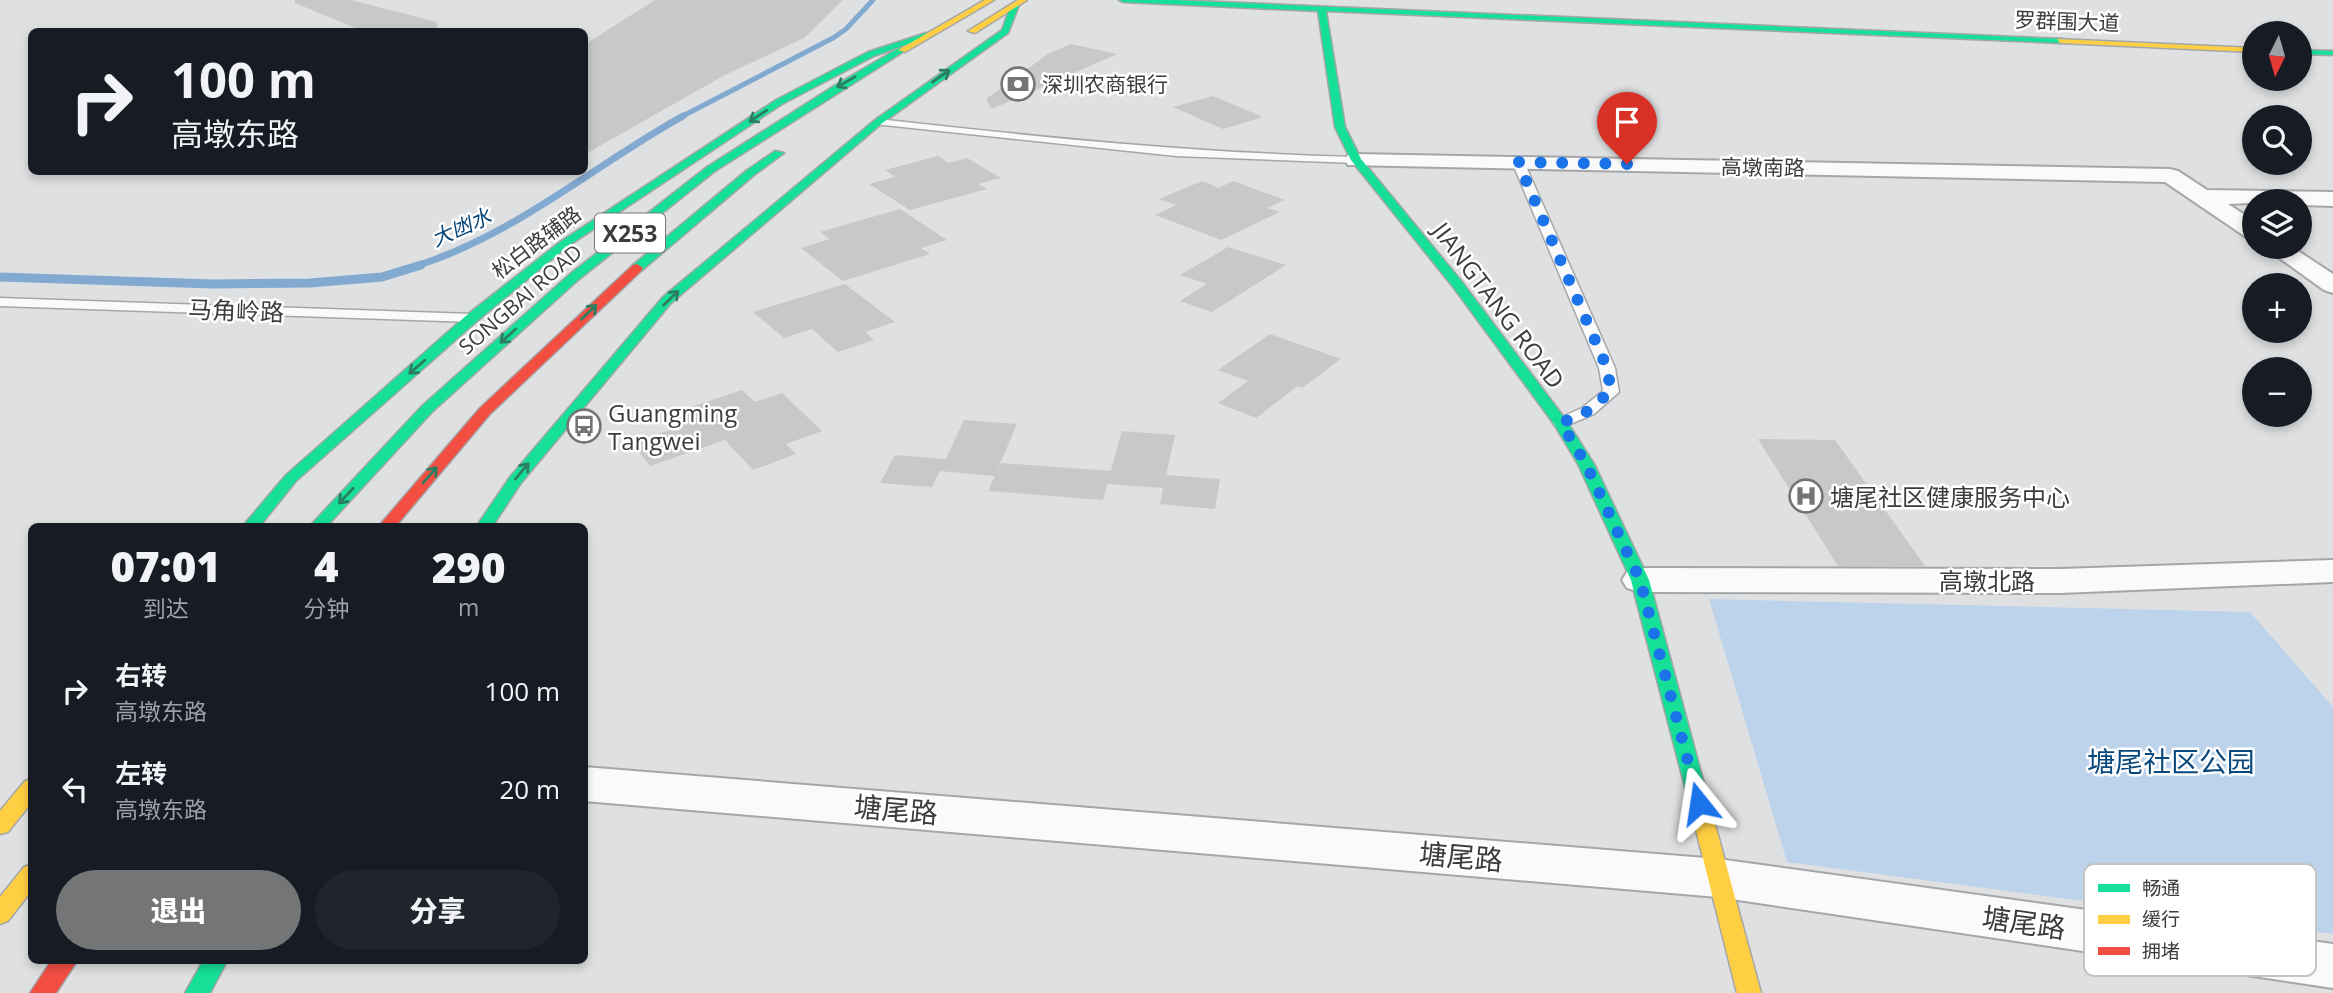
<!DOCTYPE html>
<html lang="zh">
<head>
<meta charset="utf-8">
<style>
	body { margin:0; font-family:"Open Sans","Noto Sans SC",sans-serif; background:#20242c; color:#f1f3f6; height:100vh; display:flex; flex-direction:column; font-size:26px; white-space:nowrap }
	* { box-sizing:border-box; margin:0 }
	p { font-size:23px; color:#9ea1a6 }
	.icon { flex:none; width:38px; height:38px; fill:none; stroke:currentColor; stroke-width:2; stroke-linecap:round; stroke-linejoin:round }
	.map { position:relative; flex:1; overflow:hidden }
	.panel { position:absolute; left:28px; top:523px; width:560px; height:441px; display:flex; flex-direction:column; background:#171b24; border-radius:10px; box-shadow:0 4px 10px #0003 }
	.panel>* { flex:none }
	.guide { position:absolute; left:28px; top:28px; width:560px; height:147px; border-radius:10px; box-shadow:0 4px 10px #0003; background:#171b24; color:#f1f3f6; overflow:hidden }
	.needle { width:46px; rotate:185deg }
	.controls { position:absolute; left:2242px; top:21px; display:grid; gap:14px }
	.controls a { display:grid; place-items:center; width:70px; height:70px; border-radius:50%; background:#171b24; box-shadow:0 4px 10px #0003; font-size:35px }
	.pin { position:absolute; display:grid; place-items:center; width:60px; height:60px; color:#fff; margin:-72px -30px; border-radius:50% 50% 50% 0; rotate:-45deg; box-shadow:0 0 7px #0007 }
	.pin .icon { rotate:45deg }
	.me { position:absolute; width:77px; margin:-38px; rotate:345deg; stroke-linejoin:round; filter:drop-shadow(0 0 5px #0008) }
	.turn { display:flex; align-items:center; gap:24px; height:147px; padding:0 28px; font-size:32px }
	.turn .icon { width:91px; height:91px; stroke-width:2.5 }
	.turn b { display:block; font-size:49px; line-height:60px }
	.eta { display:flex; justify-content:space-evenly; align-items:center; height:119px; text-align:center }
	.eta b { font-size:42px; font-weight:800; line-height:49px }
	.action { display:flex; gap:14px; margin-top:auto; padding:14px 28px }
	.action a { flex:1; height:80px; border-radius:42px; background:#737577; color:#fff; font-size:28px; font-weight:800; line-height:80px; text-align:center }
	.action a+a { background:#20242c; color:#f1f3f6 }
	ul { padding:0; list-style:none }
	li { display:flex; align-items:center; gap:21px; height:98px; padding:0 28px }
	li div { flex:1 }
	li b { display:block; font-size:26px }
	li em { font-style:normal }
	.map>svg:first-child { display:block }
	.green { fill:#bdd3eb }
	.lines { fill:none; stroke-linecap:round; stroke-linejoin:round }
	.stream-far2 { stroke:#82a9d0; stroke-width:5 }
	.stream-far1 { stroke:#82a9d0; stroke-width:7 }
	.stream { stroke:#82a9d0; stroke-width:9 }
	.building { fill:#c7c8ca }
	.lane-casing { stroke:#a5a6a7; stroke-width:3 }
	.street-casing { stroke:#a5a6a7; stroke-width:4 }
	.fast-casing { stroke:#a5a6a7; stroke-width:3 }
	.slow-casing { stroke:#a5a6a7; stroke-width:3 }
	.jam-casing { stroke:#a5a6a7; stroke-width:3 }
	.lane { fill:#fafafb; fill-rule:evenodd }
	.street { fill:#fafafb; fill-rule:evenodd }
	.fast { fill:#16e098; fill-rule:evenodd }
	.slow { fill:#ffcf43; fill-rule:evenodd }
	.jam { fill:#f24e42; fill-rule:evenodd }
	.oneway { stroke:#2c7e61 }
	.route { stroke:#1a73e8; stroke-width:12; stroke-dasharray:0 21.6 }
	.labels { text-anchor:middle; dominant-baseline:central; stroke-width:5; stroke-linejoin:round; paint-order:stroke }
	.far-street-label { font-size:21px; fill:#3a3c3d; stroke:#fff }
	.far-poi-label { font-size:21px; fill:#3a3c3d; stroke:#fff; text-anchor:start }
	.far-water-label { font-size:21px; font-style:italic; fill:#034579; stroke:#fff }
	.shield { fill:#fff; stroke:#757677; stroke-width:2 }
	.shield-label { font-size:23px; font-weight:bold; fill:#3a3c3d }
	.street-label { font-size:24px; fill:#3a3c3d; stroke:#fff }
	.poi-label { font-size:24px; fill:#3a3c3d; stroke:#fff; text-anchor:start }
	.near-park-label { font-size:28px; fill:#09487c; stroke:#fff }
	.near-street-label { font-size:28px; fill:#3a3c3d; stroke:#fff }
	.key { fill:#fff; stroke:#c4c4c5; stroke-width:2 }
	.key-label { font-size:19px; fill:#3a3c3d }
</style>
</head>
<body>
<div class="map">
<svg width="2333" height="993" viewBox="0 0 2333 993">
	<rect width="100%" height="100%" fill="#dee0e2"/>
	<path class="green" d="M1709 599 2250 612 2333 707V934L1787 862Z"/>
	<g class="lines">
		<path class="stream-far2" d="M679 118 833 38 846 29 873 0"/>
		<path class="stream-far1" d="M416 266C515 235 593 166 683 116"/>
		<path class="stream" d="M0 277 213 284 310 283 382 277 421 265"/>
	</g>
	<path class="building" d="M295 0H351L437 22 436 32H365L295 3Z
		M655 0H843L804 38 723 76 584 155V45Z
		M1071 44 1117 54 992 109 986 99 1048 54Z
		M1213 96 1263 117 1223 129 1173 107Z
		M938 156 949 163 967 158 1001 178 978 184 987 189 910 210 869 184 895 177 885 170Z
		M1202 181 1219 188 1233 181 1285 200 1267 208 1280 212 1221 240 1155 215 1176 205 1159 199Z
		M900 209 947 240 921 248 930 254 843 281 801 248 830 239 820 232Z
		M1228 247 1286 265 1212 312 1180 301 1207 284 1180 275Z
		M845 284 895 322 865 332 874 340 838 352 812 329 784 338 753 312Z
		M1270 334 1341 359 1302 388 1298 386 1256 418 1218 403 1248 381 1218 370Z
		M742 390 755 402 782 393 822 431 786 444 796 454 753 470 725 440 650 466 632 443 673 429 661 417Z
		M964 420 1017 424 996 473 1001 463 1111 471 1103 500 988 491 995 476 940 471Z
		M1122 431 1175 435 1166 475 1220 479 1215 509 1160 504 1163 488 1107 484Z
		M1758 439 1835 440 1925 566H1838Z
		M895 455 946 459 932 487 880 483Z"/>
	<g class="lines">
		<defs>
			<path id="lane" d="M878 119C1037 137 1196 153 1356 157L1362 160 1356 163 1176 156 874 124 873 122Z
				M1518 159 1524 162 1615 368 1619 392 1594 414 1561 428 1555 426 1553 423 1555 420 1582 408 1603 391 1599 368 1512 162Z
				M0 298 472 314 479 318 472 322 0 306Z"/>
			<path id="street" d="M1356 154 2170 169 2178 171 2207 190 2333 192V206L2300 205V201L2228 204 2254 221V239L2246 237 2165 182 1348 165 1345 160 1348 155Z
				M2264 247H2292L2333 274V293L2324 290Z
				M2333 560V582L2060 593 1640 592 1627 588 1622 580 1627 572 1640 568 2060 569Z
				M584 767 1718 859 2333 944V988L1718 897 584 801Z"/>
			<path id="fast" d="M1119 0H1174L2063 39 2060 43 1326 11 1345 127 1361 159 1462 282 1566 420 1594 464 1649 580 1706 791 1703 797 1696 799 1689 797 1686 791 1631 580 1578 464 1554 424 1454 288 1351 160 1335 127 1318 11 1123 2Z
				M1015 3 1019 5 1008 33 881 124 671 303 521 483 492 527H476L510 477 663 297 875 120 1002 30 1011 5Z
				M926 33 933 35 874 56 782 104 568 246 477 321 296 481 259 527H242L286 475 467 315 560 242 776 100 868 52Z
				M899 48 906 50 715 171 578 280 432 412 326 527H309L422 406 570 274 707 167 834 86Z
				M2300 50 2333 51V55L2300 54Z
				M775 151 784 153 754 175 641 271H633V265L746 171Z
				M203 961H227L210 993H185Z"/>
			<path id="slow" d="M985 0H994L905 52 898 50Z
				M1018 0H1027L975 33 968 31Z
				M2057 39 2254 48V52L2060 43Z
				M32 779V802L8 832 0 834V811L25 781Z
				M1696 783 1703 785 1706 791 1761 993H1737L1686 791 1689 785Z
				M32 864V890L8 921 0 924V897L24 867Z"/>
			<path id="jam" d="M637 264 643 268 641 271 490 414 395 527H378L480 408 633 265Z
				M51 961H77L56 993H30Z"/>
		</defs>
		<use href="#lane" class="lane-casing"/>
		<use href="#street" class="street-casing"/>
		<use href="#fast" class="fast-casing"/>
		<use href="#slow" class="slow-casing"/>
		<use href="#jam" class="jam-casing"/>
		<use href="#lane" class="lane"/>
		<use href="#street" class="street"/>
		<use href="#fast" class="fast"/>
		<use href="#slow" class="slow"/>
		<use href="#jam" class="jam"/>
	</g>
	<defs><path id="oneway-shaft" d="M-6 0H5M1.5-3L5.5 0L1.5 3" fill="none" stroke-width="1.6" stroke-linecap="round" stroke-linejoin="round" transform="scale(1.75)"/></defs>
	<g class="oneway">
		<use href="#oneway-shaft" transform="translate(941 76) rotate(-35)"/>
		<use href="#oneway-shaft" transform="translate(846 82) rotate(150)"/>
		<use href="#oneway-shaft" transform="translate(758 116) rotate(147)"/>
		<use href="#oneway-shaft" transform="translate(671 298) rotate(-44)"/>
		<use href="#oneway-shaft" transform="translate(589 312) rotate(-44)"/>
		<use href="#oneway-shaft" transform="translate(508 336) rotate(138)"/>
		<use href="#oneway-shaft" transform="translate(417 367) rotate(139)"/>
		<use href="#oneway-shaft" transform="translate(522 471) rotate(-50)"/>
		<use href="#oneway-shaft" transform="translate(430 475) rotate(-49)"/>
		<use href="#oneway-shaft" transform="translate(346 496) rotate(133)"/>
	</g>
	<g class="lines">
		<path class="route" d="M1627 164 1518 162 1607 368 1611 391 1588 411 1561 423 1586 464 1640 580 1699 803"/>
	</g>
	<defs>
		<symbol id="bank-ring" viewBox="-11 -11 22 22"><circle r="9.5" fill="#fff" stroke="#737577" stroke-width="1.5"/><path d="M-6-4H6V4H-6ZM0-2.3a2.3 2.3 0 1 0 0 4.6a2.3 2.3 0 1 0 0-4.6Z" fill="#737577"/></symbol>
		<symbol id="bus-ring" viewBox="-11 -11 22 22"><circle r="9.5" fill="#fff" stroke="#737577" stroke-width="1.5"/><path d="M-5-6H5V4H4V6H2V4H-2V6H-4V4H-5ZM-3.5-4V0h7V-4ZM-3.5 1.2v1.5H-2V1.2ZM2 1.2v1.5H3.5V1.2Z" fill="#737577"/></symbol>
		<symbol id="hospital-ring" viewBox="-11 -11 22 22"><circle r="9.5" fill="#fff" stroke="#737577" stroke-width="1.5"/><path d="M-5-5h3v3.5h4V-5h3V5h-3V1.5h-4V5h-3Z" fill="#737577"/></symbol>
	</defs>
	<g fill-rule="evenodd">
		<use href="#bank-ring" x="999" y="65" width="38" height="38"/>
		<use href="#bus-ring" x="565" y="407" width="38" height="38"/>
		<use href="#hospital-ring" x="1787" y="477" width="38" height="38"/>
	</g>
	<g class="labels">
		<g class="far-street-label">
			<text transform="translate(2067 21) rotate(2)">罗群围大道</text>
			<text transform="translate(1763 167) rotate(1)">高墩南路</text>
			<text transform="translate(536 242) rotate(-37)">松白路辅路</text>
			<text transform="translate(520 299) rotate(-41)">SONGBAI ROAD</text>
		</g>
		<g class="far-poi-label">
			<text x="1042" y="84">深圳农商银行</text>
		</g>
		<g class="far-water-label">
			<text transform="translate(461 227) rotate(-24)">大凼水</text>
		</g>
		<rect class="shield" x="595" y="213.5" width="70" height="39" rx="5"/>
		<g class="shield-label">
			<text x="630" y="233">X253</text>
		</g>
		<g class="street-label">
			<text transform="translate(1499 305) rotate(53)">JIANGTANG ROAD</text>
			<text transform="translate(236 310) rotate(2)">马角岭路</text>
			<text x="1987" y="580">高墩北路</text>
		</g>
		<g class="poi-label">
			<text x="608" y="412">Guangming<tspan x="608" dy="28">Tangwei</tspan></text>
			<text x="1830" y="496">塘尾社区健康服务中心</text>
		</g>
		<g class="near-park-label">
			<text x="2171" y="761">塘尾社区公园</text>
		</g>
		<g class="near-street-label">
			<text transform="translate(896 809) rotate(5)">塘尾路</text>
			<text transform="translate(1461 856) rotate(5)">塘尾路</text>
			<text transform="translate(2024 922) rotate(8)">塘尾路</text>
		</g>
	</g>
	<rect x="2084" y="864" width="232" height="112" rx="10" class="key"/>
	<rect x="2098" y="884" width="32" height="8" fill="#16e098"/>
	<rect x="2098" y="915" width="32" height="9" fill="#ffcf43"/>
	<rect x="2098" y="947" width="32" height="8" fill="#f24e42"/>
	<g class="key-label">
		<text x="2142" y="895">畅通</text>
		<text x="2142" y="926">缓行</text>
		<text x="2142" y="958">拥堵</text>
	</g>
</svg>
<div class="controls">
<a><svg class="needle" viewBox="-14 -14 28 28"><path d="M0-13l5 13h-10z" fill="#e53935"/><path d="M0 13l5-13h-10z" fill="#9ea1a6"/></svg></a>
<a><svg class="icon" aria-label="search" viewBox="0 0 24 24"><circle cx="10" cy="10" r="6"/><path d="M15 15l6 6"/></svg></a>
<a><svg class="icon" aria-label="layers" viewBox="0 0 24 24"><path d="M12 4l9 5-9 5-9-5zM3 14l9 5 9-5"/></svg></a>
<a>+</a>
<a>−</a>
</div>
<div class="pin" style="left:1627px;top:164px;background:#d93025"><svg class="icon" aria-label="arrive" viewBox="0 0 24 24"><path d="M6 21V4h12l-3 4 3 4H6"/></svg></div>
<svg class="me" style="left:1699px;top:803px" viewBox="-20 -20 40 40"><path d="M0-17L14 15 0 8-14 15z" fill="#1a73e8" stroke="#fff" stroke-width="4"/></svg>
<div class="guide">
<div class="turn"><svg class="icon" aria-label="right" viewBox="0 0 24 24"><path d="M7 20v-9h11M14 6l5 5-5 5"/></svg><div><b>100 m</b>高墩东路</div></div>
</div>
<section class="panel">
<div class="eta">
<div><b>07:01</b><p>到达</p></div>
<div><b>4</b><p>分钟</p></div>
<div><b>290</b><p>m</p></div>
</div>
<ul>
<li><svg class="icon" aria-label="right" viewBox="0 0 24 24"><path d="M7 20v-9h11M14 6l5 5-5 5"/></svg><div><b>右转</b><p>高墩东路</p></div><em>100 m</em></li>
<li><svg class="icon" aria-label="left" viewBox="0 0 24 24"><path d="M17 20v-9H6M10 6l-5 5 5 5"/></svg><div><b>左转</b><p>高墩东路</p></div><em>20 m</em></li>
</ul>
<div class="action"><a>退出</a><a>分享</a></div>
</section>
</div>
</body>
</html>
